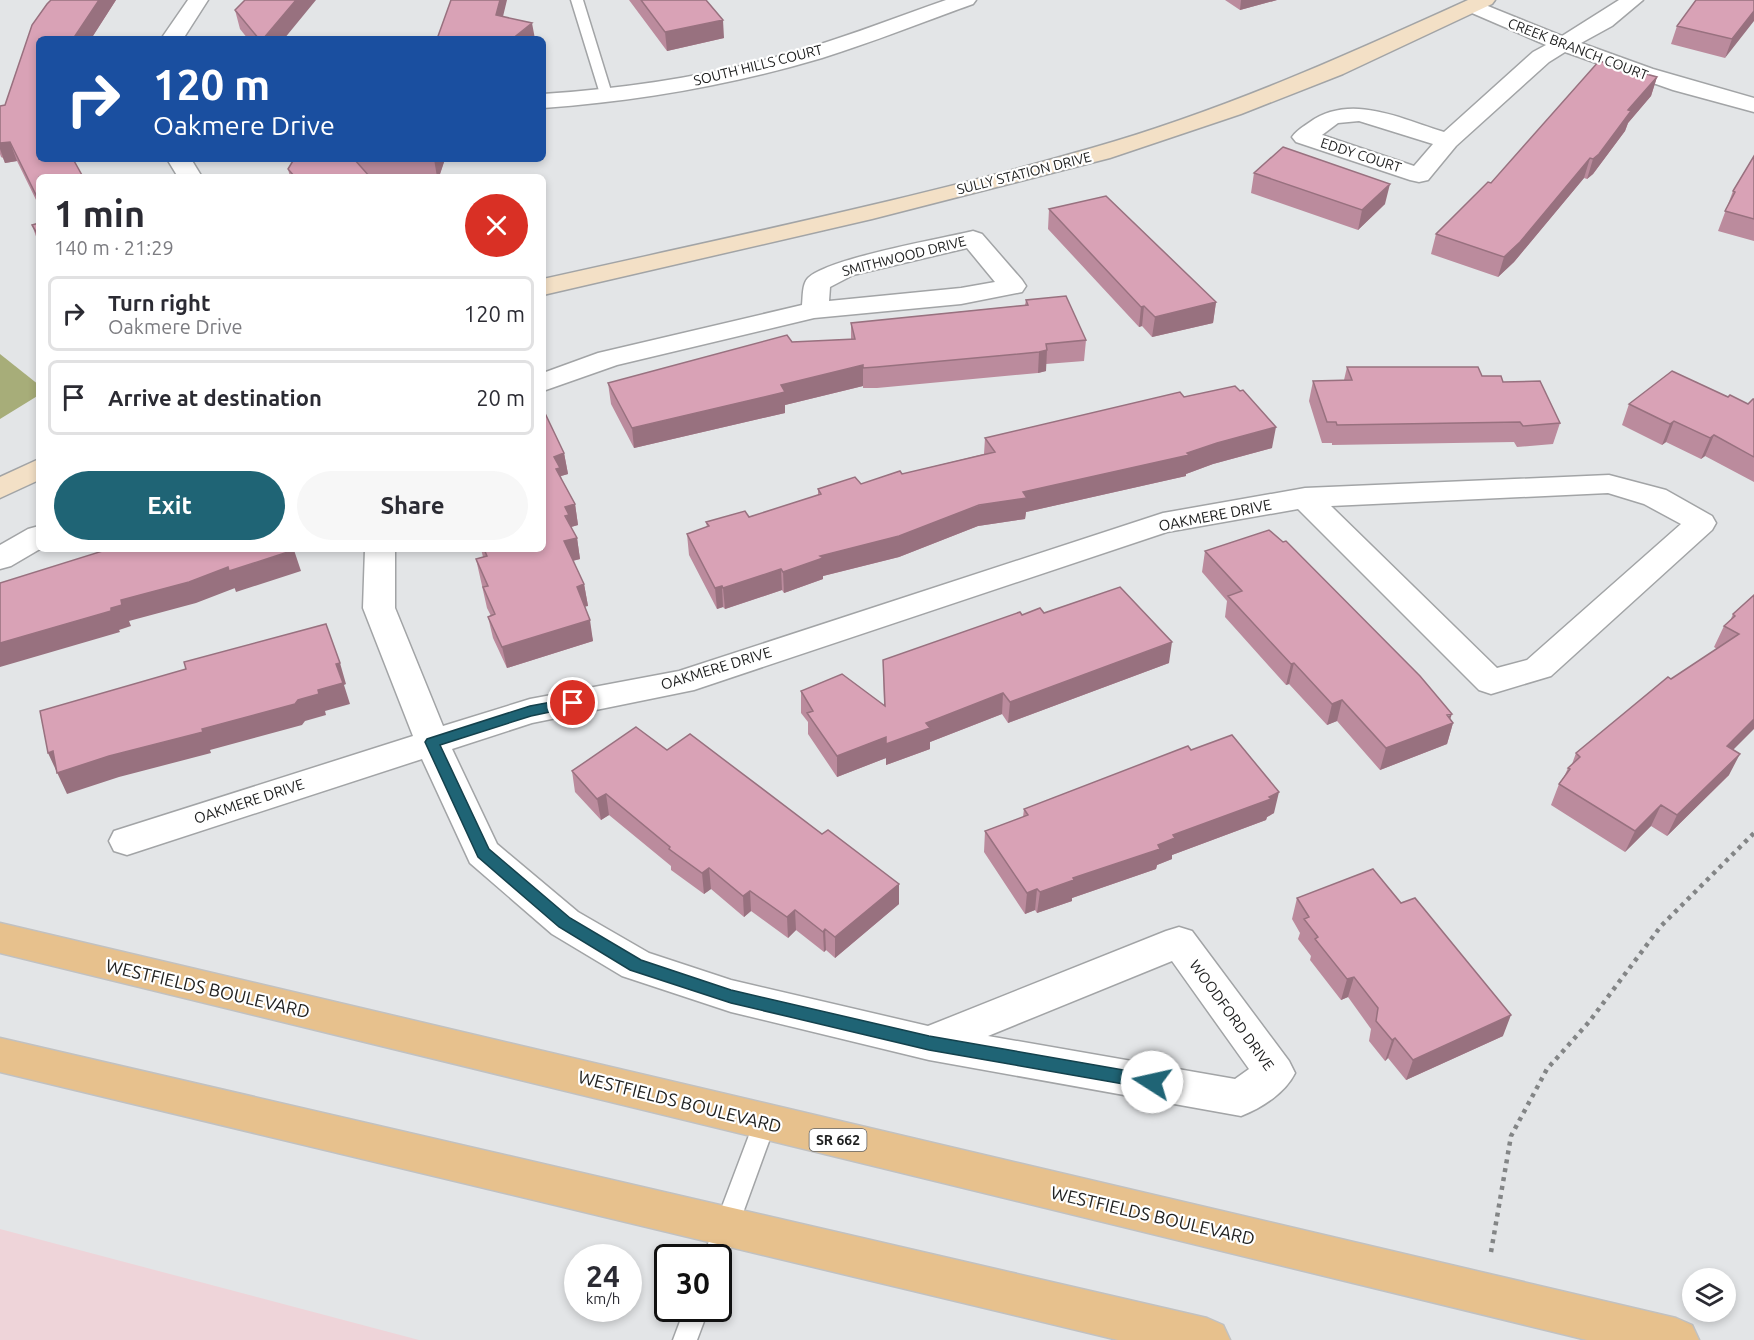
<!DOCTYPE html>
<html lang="en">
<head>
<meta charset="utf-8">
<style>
	body { margin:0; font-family:Ubuntu,sans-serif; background:#f7f7f7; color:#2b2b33; height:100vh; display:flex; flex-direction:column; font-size:22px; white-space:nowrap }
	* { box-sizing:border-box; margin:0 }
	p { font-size:20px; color:#7c7c81 }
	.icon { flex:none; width:33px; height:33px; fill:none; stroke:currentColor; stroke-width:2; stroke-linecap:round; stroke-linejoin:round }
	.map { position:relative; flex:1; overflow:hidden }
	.details { position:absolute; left:36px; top:174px; width:510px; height:378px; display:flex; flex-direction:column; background:#fff; border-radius:9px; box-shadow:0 3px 9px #0003 }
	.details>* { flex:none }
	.guide { position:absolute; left:36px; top:36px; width:510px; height:126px; border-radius:9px; box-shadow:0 3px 9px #0003; background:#1a4fa0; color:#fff; overflow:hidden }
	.fabs { position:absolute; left:1682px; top:1268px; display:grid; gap:12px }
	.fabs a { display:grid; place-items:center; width:54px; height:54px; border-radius:50%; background:#fff; box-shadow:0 3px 9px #0003; font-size:30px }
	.speed { position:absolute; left:564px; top:1244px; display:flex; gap:12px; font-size:30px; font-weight:700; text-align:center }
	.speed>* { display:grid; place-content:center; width:78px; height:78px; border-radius:50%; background:#fff; box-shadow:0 3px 9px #0003; line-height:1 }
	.speed small { font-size:15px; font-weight:400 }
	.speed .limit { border:3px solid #111; border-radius:9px; background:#fff; color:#111 }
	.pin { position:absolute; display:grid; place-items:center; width:51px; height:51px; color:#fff; margin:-26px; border:3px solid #fff; border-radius:50%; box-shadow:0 2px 6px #0007 }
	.me { position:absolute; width:66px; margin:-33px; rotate:280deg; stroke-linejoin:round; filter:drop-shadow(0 0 4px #0008) }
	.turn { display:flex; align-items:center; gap:21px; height:126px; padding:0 18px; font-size:27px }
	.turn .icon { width:78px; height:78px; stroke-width:2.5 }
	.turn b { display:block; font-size:42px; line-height:51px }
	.round { display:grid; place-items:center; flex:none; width:63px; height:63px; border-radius:32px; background:#f7f7f7 }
	.head { display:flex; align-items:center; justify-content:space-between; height:102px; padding:0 18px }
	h1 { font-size:36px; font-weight:700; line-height:45px }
	.action { display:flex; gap:12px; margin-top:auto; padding:12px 18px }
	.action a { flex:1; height:69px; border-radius:36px; background:#1f6475; color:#fff; font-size:24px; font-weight:700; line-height:69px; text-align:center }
	.action a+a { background:#f7f7f7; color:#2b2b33 }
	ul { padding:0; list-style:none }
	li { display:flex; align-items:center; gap:18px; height:75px; margin:0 12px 9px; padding:0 6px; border:3px solid #e1e1e2; border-radius:9px }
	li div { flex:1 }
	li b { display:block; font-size:22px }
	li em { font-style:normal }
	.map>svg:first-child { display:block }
	.commercial { fill:#eed4d9 }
	.forest { fill:#a7ad79 }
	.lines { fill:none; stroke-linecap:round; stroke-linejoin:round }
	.lane-casing { stroke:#a2a4a6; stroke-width:3 }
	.street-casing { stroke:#a2a4a6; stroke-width:3 }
	.secondary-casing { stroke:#a2a4a6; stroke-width:3 }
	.primary-casing { stroke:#c1c1c1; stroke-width:3 }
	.path { stroke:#838586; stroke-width:4.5; stroke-dasharray:4 5; stroke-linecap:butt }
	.lane { fill:#fff; fill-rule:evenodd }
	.street { fill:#fff; fill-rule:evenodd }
	.secondary { fill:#f3e0c6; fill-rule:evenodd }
	.primary { fill:#e7c18d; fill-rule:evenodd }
	.wall { fill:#bb8b9d }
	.shaded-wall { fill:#98717f }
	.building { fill:#d9a2b6; stroke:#98717f; stroke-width:1.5 }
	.route { fill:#1f6475; stroke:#14414c; stroke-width:1.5 }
	.labels { text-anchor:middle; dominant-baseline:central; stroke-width:4.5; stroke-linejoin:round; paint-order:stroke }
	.far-street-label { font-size:14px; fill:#212222; stroke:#fff }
	.shield { fill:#fff; stroke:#646464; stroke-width:1.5 }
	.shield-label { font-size:14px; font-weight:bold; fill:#212222 }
	.street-label { font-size:15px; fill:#212222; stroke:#fff }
	.near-street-label { font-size:18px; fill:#212222; stroke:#fff }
</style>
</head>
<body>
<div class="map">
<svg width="1754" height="1340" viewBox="0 0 1754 1340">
	<rect width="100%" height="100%" fill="#e3e5e7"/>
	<path class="commercial" d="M0 1229 419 1340H0Z"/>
	<path class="forest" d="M0 354 39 385V395L0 419Z"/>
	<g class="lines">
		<defs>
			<path id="lane" d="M571 0H583L612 94 610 97 606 98 600 94Z
				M765 1112 773 1115 776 1122 727 1257 723 1265 718 1267V1257H703L754 1122 757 1115Z
				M685 1308H709L697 1340H673Z"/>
			<path id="street" d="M188 0H208L183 39H161Z
				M946 0H976L973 4C923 22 873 42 822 58 731 85 638 101 543 108V94C632 88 722 74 808 48 854 34 900 16 946 0Z
				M1473 0 1562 36 1619 0H1643L1612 26 1581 43 1653 69 1754 98V112L1673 90 1565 52 1549 62 1456 146 1428 180 1419 182 1410 180 1296 142 1292 137C1297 130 1303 127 1310 122 1351 93 1401 119 1444 132L1533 52 1546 45 1465 10 1461 6 1465 2ZM1359 121 1433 144 1414 166 1322 135 1338 123Z
				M167 159H191L202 177H178Z
				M973 231 982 234 1022 280 1026 286 1022 292 961 304 814 318 617 365 543 391V373L598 353 802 305C803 297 802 284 808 278 829 258 940 239 973 231ZM967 248 995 282 961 288 829 301 830 287 853 275Z
				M1609 475 1666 490 1712 516 1716 523 1712 530 1551 676 1491 694 1479 690 1298 509 1167 532 694 690 532 723 452 749 497 844 578 912 649 953 731 980 928 1026 1166 931 1179 927 1192 931 1289 1061 1295 1073C1285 1093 1262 1108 1241 1116L929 1060 731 1012 622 976 552 934 470 863 422 759 127 855 114 851 109 841 114 831 413 736 363 608 365 549H395V608L443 726 530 699 679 671 1163 513 1305 488ZM1608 493 1644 504 1681 524 1527 660 1497 668 1331 506ZM1172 961 1249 1069 1235 1079 988 1036Z
				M39 526 40 549 11 566 0 569V545L28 529Z"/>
			<path id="secondary" d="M1468 0H1495L1492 4 1343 74 1241 114 1110 158 872 219 543 295V279C726 238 911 200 1092 148 1222 111 1345 56 1468 0Z
				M39 459V480L0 498V477Z"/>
			<path id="primary" d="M0 923 1676 1318 1692 1325 1699 1340H1587L0 953Z
				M0 1038 1207 1318 1223 1325 1230 1340H1118L0 1072Z"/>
		</defs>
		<use href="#lane" class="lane-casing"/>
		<use href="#street" class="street-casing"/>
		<use href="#secondary" class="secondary-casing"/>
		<use href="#primary" class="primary-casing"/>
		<path class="path" d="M1491 1252 1511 1136 1547 1069 1589 1022 1661 926 1754 833"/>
		<use href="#lane" class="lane"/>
		<use href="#street" class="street"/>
		<use href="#secondary" class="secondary"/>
		<use href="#primary" class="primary"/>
	</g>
	<path class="wall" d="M51 0H116L91 39H39V159H73L83 177H39V206L17 161 5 163 3 158 1 157 0 154V106L5 105 32 25 47 4Z
		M629 0H706L724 38 667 51Z
		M1225 0H1277L1240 10Z
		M1754 0 1725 58 1671 44 1677 26Z
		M235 10 284 39H248L240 29Z
		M1657 77 1651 96 1628 123 1625 131 1593 174 1587 179 1584 178 1514 262 1498 277 1431 254 1436 234 1491 183Z
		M1754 156V241L1718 231 1733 191Z
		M294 159H445L439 177H290L288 169Z
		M1254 173 1385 204 1358 230 1251 193Z
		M1049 209 1216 302 1213 323 1152 337 1142 326 1139 327 1048 229Z
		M39 223V245L32 225Z
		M1026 300 1086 340 1084 361 1046 364V371L1038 373 877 388H863V386L785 405V413L634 448 611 404 608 383 792 342 851 339V323L1025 305Z
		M1347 367 1482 376 1503 382 1560 423 1553 444 1517 447 1514 442 1332 445V443H1322L1309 401 1313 381 1344 380Z
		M1184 397 1272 448 1213 464 1186 474V476L1026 512 1025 519 978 526 899 557 823 576V579L784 593 782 590 725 609 723 607 717 609 689 555 687 534 707 527 706 522 749 517 818 495V489L861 484 984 454 985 438Z
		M1728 397 1748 404 1754 399V482L1705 456 1701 459 1666 442 1662 445 1622 425 1629 404Z
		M564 453 568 474 561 476V479L575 504 578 525 571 527 577 538 580 559 573 561 584 584 588 606H585L593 641 507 668 493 638 488 617 491 616 487 608 476 559 483 557 481 549H543Z
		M1205 551 1450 719 1453 723 1447 744 1380 770 1337 721 1327 725 1289 684 1286 685 1225 617 1227 601 1202 572Z
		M1754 595 1733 750 1729 775 1667 836 1651 826 1625 852 1551 805 1559 784 1564 777 1568 768 1572 764 1576 753 1671 679 1717 649 1714 647 1724 626 1730 621 1733 614Z
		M1044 613 1169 663 1008 723 1002 714 930 742V749L886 765V758L837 777 808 734V722L801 713V691L884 705 883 660 1022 615Z
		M667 750 822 834 899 884V904L835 958 826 950 824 952 796 930 788 938 751 911 744 917 711 889 704 894 671 870V866L609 815 601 820 575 792 572 771Z
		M1024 809 1274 813 1267 817 1266 820 1172 855V859L1157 865 1156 869 1072 898V901L1037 913 1035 910 1025 914 984 852 985 831 1023 817Z
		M1297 898 1503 1036 1406 1080 1388 1058 1385 1061 1369 1041 1371 1029 1348 997 1341 1000 1310 960 1311 956 1298 939 1300 933 1292 919Z"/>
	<path class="shaded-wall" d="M99 0H116L91 39H73Z
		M296 0H316L284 39H263Z
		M500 0H507L499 33 496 15Z
		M1241 0H1277L1240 10Z
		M1754 6V21L1725 58 1732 39Z
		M723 20 724 38 667 51 665 32Z
		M532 23 535 39H512Z
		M1657 77 1651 96 1628 123 1625 131 1593 174 1587 179 1593 159 1628 110Z
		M10 142 17 161 5 163 0 149V143Z
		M1590 158 1584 178 1514 262 1498 277 1504 257Z
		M434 159H445L439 177H437Z
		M1390 184 1385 204 1358 230 1362 210Z
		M1216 302 1213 323 1152 337 1155 317Z
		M1144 306 1142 326 1139 327 1141 307Z
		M1047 350 1046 371 1038 373 1039 352Z
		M863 365V386L785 405V413L634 448 632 428 781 385Z
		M1674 421 1666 442 1662 445 1670 424Z
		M1276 427 1272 448 1213 464 1186 474V476L1026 512 1025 519 978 526 899 557 823 576V579L784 593 783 572 820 556 1023 492 1187 453 1217 443Z
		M1714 435 1705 456 1701 459 1710 438Z
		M564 453 568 474 561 476 563 489 559 490 554 457Z
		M575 504 578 525 571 527 569 537 565 507Z
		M577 538 580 559 567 562 564 541Z
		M294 550 301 571 236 592 229 571Z
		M228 567 235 588 196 603 129 621 131 626 119 630 120 632 0 667V643L111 608 121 600Z
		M781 569 782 590 725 609 723 588Z
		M584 584 588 606 580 608 577 587Z
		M722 586 723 607 717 609 715 588Z
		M590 620 593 641 507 668 502 647Z
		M1172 642 1169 663 1008 723 1010 702Z
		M340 663 346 684 344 685 350 704 325 711 326 715 305 721 302 725 210 750 211 753 119 777 67 794 48 753 53 751 109 756 298 700 318 690 336 664Z
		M1294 663 1289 684 1286 685 1291 664Z
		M1003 693 1002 714 930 742V749L886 765V744L926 723Z
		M1342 700 1337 721 1327 725 1332 704Z
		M1452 714 1448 725 1453 723 1447 744 1380 770 1386 748Z
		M1754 719V729L1716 767 1727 746Z
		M886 737V758L837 777V756Z
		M1740 754 1729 775 1667 836 1677 815Z
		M1279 792 1274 813 1267 817 1266 820 1172 855V859L1157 865 1156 869 1072 898V901L1037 913 1040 892 1073 878 1158 845 1173 835Z
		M606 794 609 815 601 820 597 799Z
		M1661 805 1651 826 1625 852 1635 831Z
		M709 868 711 889 704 894 702 873Z
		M899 884V904L835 958V937Z
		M1037 889 1035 910 1025 914 1027 893Z
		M750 891 751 911 744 917 743 896Z
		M795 910 796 930 788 938 787 917Z
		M825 929 826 950 824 952 823 932Z
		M1354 977 1348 997 1341 1000 1347 979Z
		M1511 1015 1503 1036 1406 1080 1413 1060Z
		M1395 1038 1388 1058 1385 1061 1392 1040Z"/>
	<path class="building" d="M51 0H99L73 39H39V159H73L83 177H39V201L10 142 0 143V106L5 105 32 25 47 4Z
		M245 0H296L263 39H259L235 10Z
		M451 0H500L496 15 532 23 512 39H437Z
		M641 0H706L723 20 665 32Z
		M1696 0H1754V11L1732 39 1677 26Z
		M1599 61 1657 77 1628 110 1631 111 1599 154 1593 159 1590 158 1520 242 1504 257 1436 234 1488 182 1491 183Z
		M1283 147 1390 184 1362 210 1254 173Z
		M1754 156V219L1725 211 1735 192 1733 191Z
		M294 159H434H354L370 177H295L288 169Z
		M1106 196 1216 302 1155 317 1144 306 1141 307 1049 209Z
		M39 223V237L32 225Z
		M1066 296 1086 340 1046 344 1047 350 1039 352 877 367 863 368V365L781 385 785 392 632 428 608 383 787 335 792 342 855 339 851 323 1028 305 1026 300Z
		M1347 367H1478L1482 376H1501L1503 382 1540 381 1560 423 1523 426 1520 422 1337 425 1336 422H1327L1313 381 1352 380Z
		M1672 371 1728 397 1730 395 1748 404 1753 399H1754V457L1714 435 1710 438 1674 421 1670 424 1629 404Z
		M1235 386 1240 391 1243 390 1276 427 1217 443 1187 453 1189 455 1023 492 1027 498 979 505 899 536 820 556 823 558 783 572 781 569 723 588 722 586 715 588 687 534 709 526 706 522 745 511 749 517 821 494 818 489 855 477 861 484 900 471 902 474 995 452 985 438 1180 392 1184 397Z
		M543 409 564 453 554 457 560 468 556 469 575 504 565 507 569 515 565 516 577 538 564 541 584 584 577 587 590 620 502 647 488 617 495 614 483 587 488 586 476 559 487 556 484 549H543Z
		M1269 530 1283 542 1286 541 1420 676 1452 714 1447 715 1453 723 1386 748 1342 700 1332 704 1294 663 1291 664 1228 596 1242 591 1205 551Z
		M105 549H294V550L229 571 228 567 189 582 121 600 122 605 111 608V611L0 643V583L106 550Z
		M1120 587 1172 642 1010 702 1003 693 926 723 930 728 886 744V737L837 756 807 713 813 711 801 691 842 674 885 706 883 660 1020 612 1022 615 1040 608 1044 613Z
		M1754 595V719L1727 746 1740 754 1677 815 1661 805 1635 831 1559 784 1570 769 1568 768 1580 757 1576 753 1668 677 1671 679 1739 634 1724 626 1735 616 1733 614Z
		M326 624 340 663 336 664 343 683 318 690 319 694 298 700 295 704 202 729 203 732 109 756 57 773 53 751 48 753 40 711 186 669 184 662Z
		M636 727 667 750 690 734 822 834 828 830 899 884 835 937 825 929 823 932 795 910 787 917 750 891 743 896 709 868 702 873 669 849 670 847 606 794 597 799 572 771Z
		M1232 735 1279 792 1269 797 1271 799 1173 835 1175 838 1158 845 1160 849 1073 878 1074 880 1040 892 1037 889 1027 893 985 831 1028 815 1024 809 1188 746 1191 750Z
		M1373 869 1401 903 1415 898 1511 1015 1413 1060 1395 1038 1392 1040 1376 1021 1378 1008 1354 977 1347 979 1315 939 1318 937 1304 919 1309 917 1297 898Z"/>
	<path class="route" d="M573 698 580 703 578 706 531 716 440 745 489 849 570 918 641 960 731 990 929 1036 1152 1075 1158 1077 1160 1082 1158 1087 1152 1089 929 1050 731 1003 630 970 559 927 478 857 425 742 427 739 530 706Z"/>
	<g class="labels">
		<g class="far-street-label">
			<text transform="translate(1578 49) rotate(21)">CREEK BRANCH COURT</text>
			<text transform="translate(758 65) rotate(-14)">SOUTH HILLS COURT</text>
			<text transform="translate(1361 155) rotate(18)">EDDY COURT</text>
			<text transform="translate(1024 173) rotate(-14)">SULLY STATION DRIVE</text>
			<text transform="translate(904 256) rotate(-14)">SMITHWOOD DRIVE</text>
		</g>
		<rect class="shield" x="809.5" y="1129" width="57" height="22" rx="4.5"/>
		<g class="shield-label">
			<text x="838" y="1140">SR 662</text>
		</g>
		<g class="street-label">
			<text transform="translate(1215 515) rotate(-11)">OAKMERE DRIVE</text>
			<text transform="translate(716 668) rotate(-17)">OAKMERE DRIVE</text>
			<text transform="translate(249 801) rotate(-18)">OAKMERE DRIVE</text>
			<text transform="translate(1232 1015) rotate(54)">WOODFORD DRIVE</text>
		</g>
		<g class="near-street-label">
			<text transform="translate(208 988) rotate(13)">WESTFIELDS BOULEVARD</text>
			<text transform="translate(680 1101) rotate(14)">WESTFIELDS BOULEVARD</text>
			<text transform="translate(1153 1215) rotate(13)">WESTFIELDS BOULEVARD</text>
		</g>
	</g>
</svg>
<div class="fabs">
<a><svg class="icon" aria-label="layers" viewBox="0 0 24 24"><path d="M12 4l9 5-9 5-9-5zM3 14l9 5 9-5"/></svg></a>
</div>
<div class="speed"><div>24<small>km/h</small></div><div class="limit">30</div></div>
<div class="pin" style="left:573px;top:703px;background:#d93025"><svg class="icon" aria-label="arrive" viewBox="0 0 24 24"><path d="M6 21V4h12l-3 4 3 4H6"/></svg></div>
<svg class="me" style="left:1152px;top:1082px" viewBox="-20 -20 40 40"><circle r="19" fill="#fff"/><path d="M0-13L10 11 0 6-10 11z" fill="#1f6475"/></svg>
<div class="guide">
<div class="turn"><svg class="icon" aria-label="right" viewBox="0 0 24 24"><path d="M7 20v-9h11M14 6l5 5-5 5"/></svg><div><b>120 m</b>Oakmere Drive</div></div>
</div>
<section class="details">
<div class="head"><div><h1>1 min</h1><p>140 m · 21:29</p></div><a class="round" style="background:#d93025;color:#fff"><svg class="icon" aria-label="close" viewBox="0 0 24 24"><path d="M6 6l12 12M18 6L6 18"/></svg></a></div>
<ul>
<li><svg class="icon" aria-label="right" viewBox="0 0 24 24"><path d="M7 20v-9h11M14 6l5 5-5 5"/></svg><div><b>Turn right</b><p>Oakmere Drive</p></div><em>120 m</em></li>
<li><svg class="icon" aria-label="arrive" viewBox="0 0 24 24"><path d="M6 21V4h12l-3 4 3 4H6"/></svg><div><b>Arrive at destination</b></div><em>20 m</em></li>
</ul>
<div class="action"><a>Exit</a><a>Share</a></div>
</section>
</div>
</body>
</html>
